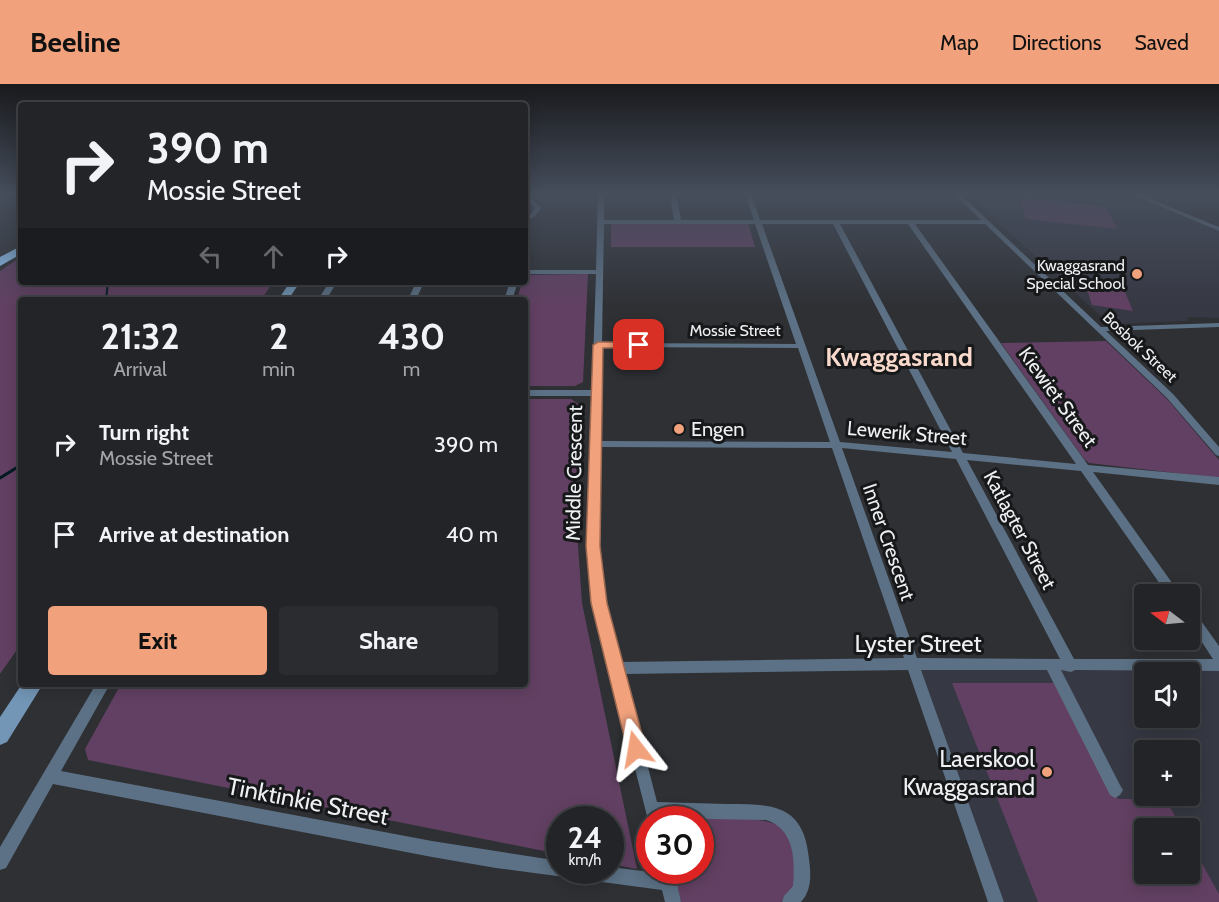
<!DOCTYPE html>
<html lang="en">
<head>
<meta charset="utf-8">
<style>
	body { margin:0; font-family:Cabin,sans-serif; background:#2a2c2f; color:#f1f3f6; height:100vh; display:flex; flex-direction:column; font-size:22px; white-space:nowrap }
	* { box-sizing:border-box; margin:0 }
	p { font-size:20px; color:#a2a4a7 }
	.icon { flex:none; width:33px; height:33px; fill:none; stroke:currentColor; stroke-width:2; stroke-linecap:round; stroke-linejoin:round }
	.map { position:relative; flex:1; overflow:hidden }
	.drawer { position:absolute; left:18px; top:213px; width:510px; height:390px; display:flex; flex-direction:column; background:#222427; border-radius:6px; box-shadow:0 3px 15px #0003,0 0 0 2px #3f4144 }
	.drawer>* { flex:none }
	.guide { position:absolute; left:18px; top:18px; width:510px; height:183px; border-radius:6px; box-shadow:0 3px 15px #0003,0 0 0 2px #3f4144; background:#222427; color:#f1f3f6; overflow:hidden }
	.needle { width:39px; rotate:286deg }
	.controls { position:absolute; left:1134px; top:500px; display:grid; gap:12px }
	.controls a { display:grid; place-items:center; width:66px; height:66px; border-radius:6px; background:#222427; box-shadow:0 3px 15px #0003,0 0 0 2px #3f4144; font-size:30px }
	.speed { position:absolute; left:546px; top:722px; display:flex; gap:12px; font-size:30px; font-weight:700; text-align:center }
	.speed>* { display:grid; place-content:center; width:78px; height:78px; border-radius:50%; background:#222427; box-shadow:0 3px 15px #0003,0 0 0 2px #3f4144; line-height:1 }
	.speed small { font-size:15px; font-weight:400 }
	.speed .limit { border:9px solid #d22; background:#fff; color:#111 }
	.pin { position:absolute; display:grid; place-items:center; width:51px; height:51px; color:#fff; margin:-26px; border-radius:12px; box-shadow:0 3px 9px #0006 }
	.me { position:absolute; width:66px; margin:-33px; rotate:346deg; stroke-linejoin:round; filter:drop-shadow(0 0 4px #0008) }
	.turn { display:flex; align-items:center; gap:21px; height:126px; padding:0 30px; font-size:27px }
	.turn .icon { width:78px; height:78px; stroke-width:2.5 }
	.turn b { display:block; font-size:42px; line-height:51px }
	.lanes { display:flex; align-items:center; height:57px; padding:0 30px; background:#0003; justify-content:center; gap:30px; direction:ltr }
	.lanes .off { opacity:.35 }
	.eta { display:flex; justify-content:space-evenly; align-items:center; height:102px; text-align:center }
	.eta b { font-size:36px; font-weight:700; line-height:42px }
	.cta { display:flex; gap:12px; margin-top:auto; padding:12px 30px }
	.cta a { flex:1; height:69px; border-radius:6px; background:#f1a17c; color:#111; font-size:24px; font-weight:700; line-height:69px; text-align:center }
	.cta a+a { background:#2a2c2f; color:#f1f3f6 }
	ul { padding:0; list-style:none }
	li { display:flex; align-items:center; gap:18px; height:90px; padding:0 30px }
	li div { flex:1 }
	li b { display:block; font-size:22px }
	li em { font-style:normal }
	header { display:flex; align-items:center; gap:36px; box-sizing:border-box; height:84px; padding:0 30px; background:#f1a17c; color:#111 }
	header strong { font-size:28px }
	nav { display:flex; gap:33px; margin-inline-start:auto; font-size:21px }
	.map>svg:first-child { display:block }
	.built { fill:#363843; fill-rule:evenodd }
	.green { fill:#624063 }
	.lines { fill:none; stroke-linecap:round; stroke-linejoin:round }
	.stream-far1 { stroke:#011b22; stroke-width:2 }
	.stream { stroke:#011b22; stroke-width:3 }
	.street { fill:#5c7185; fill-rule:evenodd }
	.secondary { fill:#7396b6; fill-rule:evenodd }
	.highway { fill:#95ccfd; fill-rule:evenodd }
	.route { fill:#f1a17c; stroke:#9d6951; stroke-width:1.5 }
	.poi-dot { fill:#f1a17c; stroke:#17181a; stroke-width:2 }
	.labels { text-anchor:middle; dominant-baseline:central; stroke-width:6; stroke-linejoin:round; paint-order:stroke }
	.far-poi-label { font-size:16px; fill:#eff0f3; stroke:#17181a; text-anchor:end }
	.far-street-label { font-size:16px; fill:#eff0f3; stroke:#17181a }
	.street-label { font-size:20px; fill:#eff0f3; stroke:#17181a }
	.poi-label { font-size:20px; fill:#eff0f3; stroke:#17181a; text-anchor:start }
	.near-street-label { font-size:24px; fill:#eff0f3; stroke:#17181a }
	.near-poi-label { font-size:24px; fill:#eff0f3; stroke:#17181a; text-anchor:end }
	.district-label { font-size:26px; font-weight:bold; fill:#f9d9cb; stroke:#17181a }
</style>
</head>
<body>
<header>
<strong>Beeline</strong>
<nav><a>Map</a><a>Directions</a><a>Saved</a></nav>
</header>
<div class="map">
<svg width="1219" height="818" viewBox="0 0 1219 818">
	<rect width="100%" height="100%" fill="#2e3034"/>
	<path class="built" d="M968 110H1131L1219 147V234L1188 233 1187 237 1118 240 1106 237Z
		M910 579H1219V818H994ZM1144 588H1190V633H1144ZM1144 666H1190V711H1144ZM1144 744H1190V789H1144Z"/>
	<path class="green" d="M1019 113 1106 123 1117 145 1026 135Z
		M611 139H748L755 163H611Z
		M21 173V198H273L261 216H21V560L0 590V187Z
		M588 190 583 298 575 302H525V216H517L522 198H525V191Z
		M1084 196 1122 201 1133 227 1092 221Z
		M1106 257 1168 316 1219 376V394L1089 379 1084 375 1001 259Z
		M525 315H571L580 321 576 432 582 519 637 785 611 780 610 735H560L559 770 88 676 85 665 121 600H525Z
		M952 599H1059L1118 715H1165L1182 744H1144V789H1190V758L1219 810V818H1038Z
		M679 734C700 734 771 730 783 745 796 760 795 789 793 808L781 818H681L673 786H700V735H675Z"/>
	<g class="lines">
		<path class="stream-far1" d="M106 216 108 198"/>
		<path class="stream" d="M0 394 21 381"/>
		<path class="street" d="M525 110H528L541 124 535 132 525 138V133L531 130 535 124 525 114Z
			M598 110H604V136H674L670 110H676L681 136H754L745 110H751L760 136H981L954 110H960L1101 243 1219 239V243L1106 247 1173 310 1219 363V372L1216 371 1167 314 985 140H915L1088 381 1219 393V401L1093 388 1180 510H1167L1081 387 967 376 1074 575H1213L1190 540V526L1194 527 1219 562V587L1075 586 1071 588 1061 586 1120 701 1123 706 1120 711 1115 714 1110 711 1047 586H921L1004 818H988L908 586 624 590 657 718C680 719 703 719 726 720 771 720 804 719 809 775 811 790 812 806 801 818H782L784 812 793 802C795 777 795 745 766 736L661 734 650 735 649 740 593 519 587 462 592 312H525V306H592L596 190H525V186H596ZM604 140H755L796 260 602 259ZM762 140H833L952 368 840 358ZM840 140H908L1076 380 963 369ZM602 263 798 264 830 358 600 357ZM600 363 832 364 904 574 621 578 605 519 599 462ZM842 364 956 375 1060 575 917 574Z
			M1131 110H1138L1219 143V147Z
			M329 198H337L326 216H318Z
			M416 198H424L416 216H408Z
			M510 198H518L512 216H504Z
			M96 600H110L61 687 432 757 560 777V786H610V783L659 789 658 786H674L681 818H665L662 806 496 784 432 773 53 700 6 784 0 786V763Z"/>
		<path class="secondary" d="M290 198H300L288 216H278Z
			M22 600H43L7 658 0 661V633Z"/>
		<path class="highway" d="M21 162V170L0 182V173Z"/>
	</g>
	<linearGradient id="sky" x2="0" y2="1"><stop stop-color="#191a1d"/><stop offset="0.49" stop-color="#464e5c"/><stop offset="1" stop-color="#464e5c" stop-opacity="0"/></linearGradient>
	<rect width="1219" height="224" fill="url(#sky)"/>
	<path class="route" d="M598 258H639L644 261 639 264H603L600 462 607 519 646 665 643 671 636 674 630 671 627 665 591 519 586 462 593 261Z"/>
	<g class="poi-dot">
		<circle cx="1137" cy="190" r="6"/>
		<circle cx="679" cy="345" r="6"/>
		<circle cx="1047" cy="688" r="6"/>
	</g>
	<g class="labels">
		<g class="far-poi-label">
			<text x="1125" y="181">Kwaggasrand<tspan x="1125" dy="18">Special School</tspan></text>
		</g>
		<g class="far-street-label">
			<text x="735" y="246">Mossie Street</text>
			<text transform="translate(1140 263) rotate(43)">Bosbok Street</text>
		</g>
		<g class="street-label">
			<text transform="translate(1058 313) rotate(54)">Kiewiet Street</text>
			<text transform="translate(907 349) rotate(5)">Lewerik Street</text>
			<text transform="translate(574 389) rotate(-89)">Middle Crescent</text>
			<text transform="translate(1020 446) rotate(62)">Katlagter Street</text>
			<text transform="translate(889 458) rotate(71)">Inner Crescent</text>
		</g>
		<g class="poi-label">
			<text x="691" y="345">Engen</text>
		</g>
		<g class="near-street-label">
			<text x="918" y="559">Lyster Street</text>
			<text transform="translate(308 717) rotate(11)">Tinktinkie Street</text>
		</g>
		<g class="near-poi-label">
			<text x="1035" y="674">Laerskool<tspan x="1035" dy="28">Kwaggasrand</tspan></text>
		</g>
		<g class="district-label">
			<text x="899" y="273">Kwaggasrand</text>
		</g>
	</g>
</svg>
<div class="controls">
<a><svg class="needle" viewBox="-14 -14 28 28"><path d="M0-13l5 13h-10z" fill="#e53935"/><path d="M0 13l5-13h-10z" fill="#a2a4a7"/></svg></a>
<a><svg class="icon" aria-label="sound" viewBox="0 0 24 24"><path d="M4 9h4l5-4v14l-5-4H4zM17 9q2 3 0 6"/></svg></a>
<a>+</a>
<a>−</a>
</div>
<div class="speed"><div>24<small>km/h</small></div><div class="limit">30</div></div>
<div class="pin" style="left:639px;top:261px;background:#d93025"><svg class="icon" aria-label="arrive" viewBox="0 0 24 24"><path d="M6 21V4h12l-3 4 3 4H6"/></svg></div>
<svg class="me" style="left:636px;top:665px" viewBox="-20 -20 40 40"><path d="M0-17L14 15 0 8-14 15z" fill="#f1a17c" stroke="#fff" stroke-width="4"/></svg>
<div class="guide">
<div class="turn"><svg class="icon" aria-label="right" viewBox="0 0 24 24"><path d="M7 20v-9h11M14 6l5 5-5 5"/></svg><div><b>390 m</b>Mossie Street</div></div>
<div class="lanes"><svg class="icon off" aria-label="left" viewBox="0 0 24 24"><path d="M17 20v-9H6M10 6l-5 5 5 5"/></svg><svg class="icon off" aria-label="ahead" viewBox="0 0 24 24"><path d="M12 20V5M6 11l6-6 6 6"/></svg><svg class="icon" aria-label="right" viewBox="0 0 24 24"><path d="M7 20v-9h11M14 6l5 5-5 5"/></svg></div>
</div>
<section class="drawer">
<div class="eta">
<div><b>21:32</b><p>Arrival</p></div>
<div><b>2</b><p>min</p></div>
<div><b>430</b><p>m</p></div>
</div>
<ul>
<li><svg class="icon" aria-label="right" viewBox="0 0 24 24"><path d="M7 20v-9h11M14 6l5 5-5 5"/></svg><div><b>Turn right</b><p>Mossie Street</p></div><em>390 m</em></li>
<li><svg class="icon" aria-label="arrive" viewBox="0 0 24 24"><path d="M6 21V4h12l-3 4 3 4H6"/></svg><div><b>Arrive at destination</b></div><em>40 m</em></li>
</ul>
<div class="cta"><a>Exit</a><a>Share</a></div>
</section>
</div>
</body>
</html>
